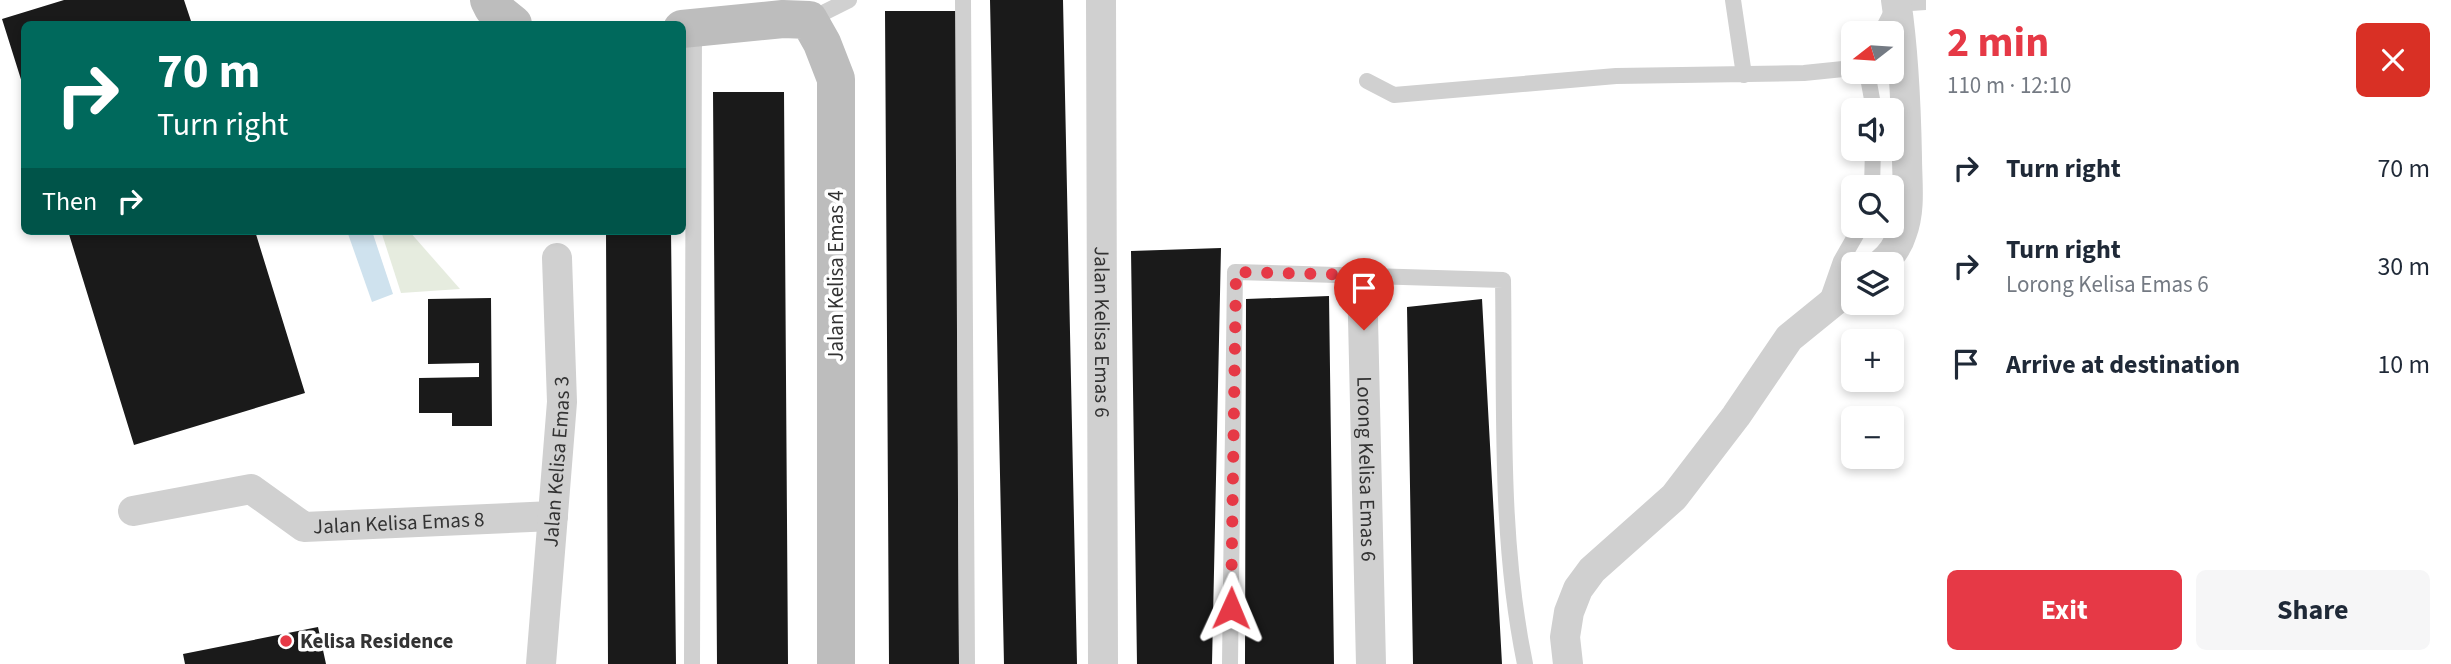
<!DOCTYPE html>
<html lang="en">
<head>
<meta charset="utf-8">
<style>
	body { margin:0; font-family:"Source Sans 3",sans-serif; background:#f6f6f7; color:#1f2937; height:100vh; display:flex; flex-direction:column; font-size:26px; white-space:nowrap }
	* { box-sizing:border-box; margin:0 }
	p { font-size:23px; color:#747a83 }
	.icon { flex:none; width:38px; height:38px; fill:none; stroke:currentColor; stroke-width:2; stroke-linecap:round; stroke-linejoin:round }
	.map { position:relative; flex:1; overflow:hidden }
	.side { display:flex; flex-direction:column; background:#fff; width:525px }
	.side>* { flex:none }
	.banner { position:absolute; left:21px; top:21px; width:665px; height:214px; border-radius:10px; box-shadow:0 4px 10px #0003; background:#00695c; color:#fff; overflow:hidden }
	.needle { width:46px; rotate:253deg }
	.fabs { position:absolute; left:1841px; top:21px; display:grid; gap:14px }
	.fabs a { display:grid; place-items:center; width:63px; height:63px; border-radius:10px; background:#fff; box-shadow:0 4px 10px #0003; font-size:35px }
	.pin { position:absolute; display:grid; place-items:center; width:60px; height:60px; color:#fff; margin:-72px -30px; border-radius:50% 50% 50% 0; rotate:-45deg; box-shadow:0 0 7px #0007 }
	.pin .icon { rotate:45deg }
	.me { position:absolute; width:77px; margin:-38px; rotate:1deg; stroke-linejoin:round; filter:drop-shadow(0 0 5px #0008) }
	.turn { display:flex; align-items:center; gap:24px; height:147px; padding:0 21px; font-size:32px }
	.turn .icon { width:91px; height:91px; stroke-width:2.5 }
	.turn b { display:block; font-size:49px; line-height:60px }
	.then { display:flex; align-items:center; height:66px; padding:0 21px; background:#0003; gap:14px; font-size:26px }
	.round { display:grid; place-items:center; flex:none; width:74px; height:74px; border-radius:10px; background:#f6f6f7 }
	.overview { display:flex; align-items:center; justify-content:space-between; height:119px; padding:0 21px }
	h1 { font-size:42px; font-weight:700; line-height:52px; color:#e63946 }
	.cta { display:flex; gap:14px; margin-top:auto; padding:14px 21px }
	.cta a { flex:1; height:80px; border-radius:10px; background:#e63946; color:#fff; font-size:28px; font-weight:700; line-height:80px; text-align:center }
	.cta a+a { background:#f6f6f7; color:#1f2937 }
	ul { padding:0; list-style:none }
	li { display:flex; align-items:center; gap:21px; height:98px; padding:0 21px }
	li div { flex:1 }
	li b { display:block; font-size:26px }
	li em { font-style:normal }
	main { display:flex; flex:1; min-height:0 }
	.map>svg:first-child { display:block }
	.green { fill:#e6ecdf }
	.water { fill:#cfe2ee }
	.building { fill:#1a1a1a }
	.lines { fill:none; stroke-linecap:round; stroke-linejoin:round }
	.lane { stroke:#d0d0d0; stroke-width:16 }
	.street { stroke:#d0d0d0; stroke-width:30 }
	.secondary { stroke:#bdbdbd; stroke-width:38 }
	.route { stroke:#e63946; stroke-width:12; stroke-dasharray:0 21.6 }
	.poi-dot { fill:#e63946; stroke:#fff; stroke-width:2.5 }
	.labels { text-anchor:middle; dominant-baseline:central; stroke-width:7; stroke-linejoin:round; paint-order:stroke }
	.street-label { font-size:21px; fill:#333; stroke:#fff }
	.poi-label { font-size:21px; font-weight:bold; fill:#333; stroke:#fff; text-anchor:start }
</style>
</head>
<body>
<main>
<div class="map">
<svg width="1926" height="664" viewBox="0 0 1926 664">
	<rect width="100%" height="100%" fill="#fff"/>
	<path class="green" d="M381 231H409L460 289 401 293Z"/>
	<path class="water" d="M347 231H372L393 294 372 302Z"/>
	<path class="building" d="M64 0H184L192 24H24V89L2 19Z
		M990 0H1063L1077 664H1004Z
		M885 11H956L959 664H889Z
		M713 92H784L788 664H717Z
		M68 231H255L305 393 134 445Z
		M606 231H671L676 664H608Z
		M1221 248 1212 664H1137L1131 251Z
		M1329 296 1334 664H1245L1246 299Z
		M491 298 492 426H452V413H419V378L479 377V363L428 364V299Z
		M1482 299 1502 664H1413L1407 307Z
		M318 627 326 664H185L183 654Z"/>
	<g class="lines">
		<path class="lane" d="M963 0 967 664
			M1733 0 1744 75
			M809 20 849 0
			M1881 33 1896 4 1926 2
			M1867 72 1874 110
			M1367 81 1394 95 1616 76 1804 73 1853 68
			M1872 187 1873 149
			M1827 301 1841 261 1861 226
			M692 664 694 28
			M1230 664 1235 272 1503 280C1505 407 1499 539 1525 664"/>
		<g class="street">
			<path id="s1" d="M1101 0 1103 664"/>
			<path d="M1881 264C1891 256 1898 246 1902 233 1911 209 1907 182 1907 157 1906 104 1904 53 1896 0"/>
			<path id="s2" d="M1362 275 1371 664"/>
			<path id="s3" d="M133 511 251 489 304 527 553 516"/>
			<path id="s4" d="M541 664 562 402 557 258"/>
			<path d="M1568 664 1565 637 1569 612 1578 589 1592 570 1674 497 1736 416 1789 338 1853 286"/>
		</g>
		<path class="secondary" d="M489 0 493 8 513 24
			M682 29 783 19 809 20 822 43 836 79V664"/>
	</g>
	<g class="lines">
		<path class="route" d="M1231 608 1236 272 1362 275 1364 330"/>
	</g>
	<circle class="poi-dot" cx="286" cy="641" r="7"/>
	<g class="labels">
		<g class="street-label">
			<text transform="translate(836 276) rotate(-90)">Jalan Kelisa Emas 4</text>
			<text stroke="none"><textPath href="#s1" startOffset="332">Jalan Kelisa Emas 6</textPath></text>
			<text stroke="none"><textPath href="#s4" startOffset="203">Jalan Kelisa Emas 3</textPath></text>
			<text stroke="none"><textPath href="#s2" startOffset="194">Lorong Kelisa Emas 6</textPath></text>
			<text stroke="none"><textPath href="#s3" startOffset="280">Jalan Kelisa Emas 8</textPath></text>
		</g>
		<g class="poi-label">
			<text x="300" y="641">Kelisa Residence</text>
		</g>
	</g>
</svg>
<div class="fabs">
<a><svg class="needle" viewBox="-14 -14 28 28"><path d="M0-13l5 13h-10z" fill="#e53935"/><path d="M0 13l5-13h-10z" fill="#747a83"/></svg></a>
<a><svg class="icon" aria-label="sound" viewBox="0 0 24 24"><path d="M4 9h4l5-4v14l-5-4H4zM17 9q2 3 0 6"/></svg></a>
<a><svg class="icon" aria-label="search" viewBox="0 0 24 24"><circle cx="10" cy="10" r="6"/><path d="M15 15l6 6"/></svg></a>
<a><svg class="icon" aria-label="layers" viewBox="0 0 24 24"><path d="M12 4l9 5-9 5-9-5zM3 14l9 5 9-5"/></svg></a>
<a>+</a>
<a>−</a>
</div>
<div class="pin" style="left:1364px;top:330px;background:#d93025"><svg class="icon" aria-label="arrive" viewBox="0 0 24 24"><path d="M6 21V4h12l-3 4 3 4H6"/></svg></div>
<svg class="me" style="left:1231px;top:608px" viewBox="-20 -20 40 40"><path d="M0-17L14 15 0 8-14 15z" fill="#e63946" stroke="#fff" stroke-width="4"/></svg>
<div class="banner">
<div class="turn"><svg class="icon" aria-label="right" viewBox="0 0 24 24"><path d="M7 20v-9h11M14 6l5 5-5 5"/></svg><div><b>70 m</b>Turn right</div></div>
<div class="then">Then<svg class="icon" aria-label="right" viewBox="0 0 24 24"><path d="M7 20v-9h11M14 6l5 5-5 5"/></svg></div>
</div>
</div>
<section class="side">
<div class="overview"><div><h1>2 min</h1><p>110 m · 12:10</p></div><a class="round" style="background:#d93025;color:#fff"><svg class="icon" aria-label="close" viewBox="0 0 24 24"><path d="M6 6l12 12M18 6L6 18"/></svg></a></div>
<ul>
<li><svg class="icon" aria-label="right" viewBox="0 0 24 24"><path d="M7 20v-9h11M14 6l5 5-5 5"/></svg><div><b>Turn right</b></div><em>70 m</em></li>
<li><svg class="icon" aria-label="right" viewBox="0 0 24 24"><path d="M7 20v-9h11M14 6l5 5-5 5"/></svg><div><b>Turn right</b><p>Lorong Kelisa Emas 6</p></div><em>30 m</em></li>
<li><svg class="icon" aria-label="arrive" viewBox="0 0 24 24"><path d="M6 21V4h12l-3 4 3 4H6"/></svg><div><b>Arrive at destination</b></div><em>10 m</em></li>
</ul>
<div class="cta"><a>Exit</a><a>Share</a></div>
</section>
</main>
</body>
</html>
